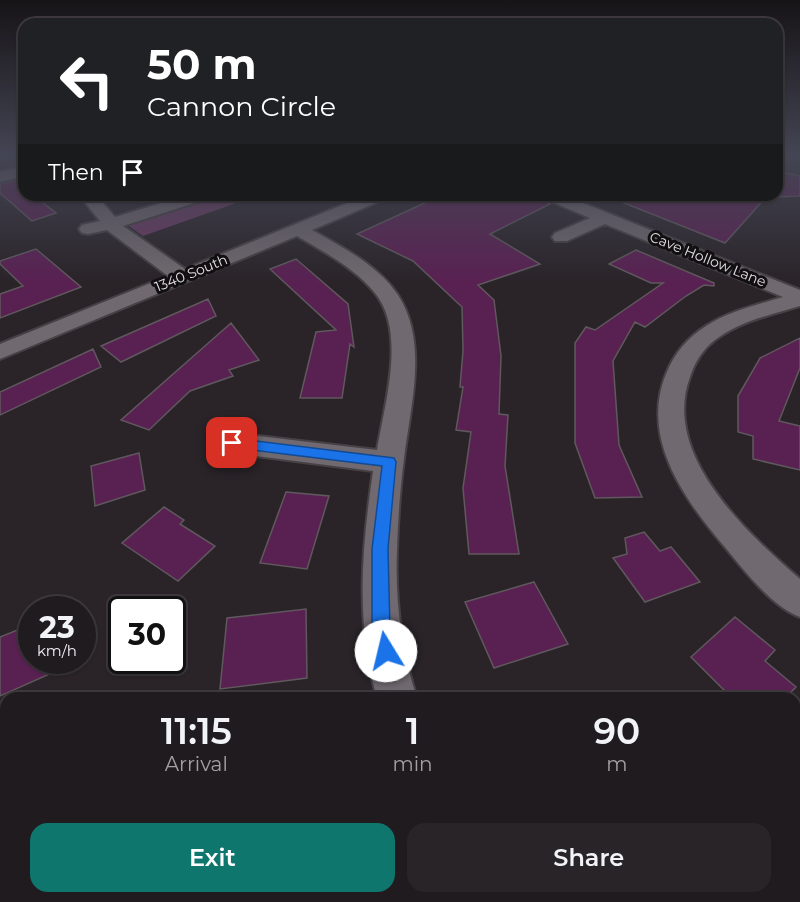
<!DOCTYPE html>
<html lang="en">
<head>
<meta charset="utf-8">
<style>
	body { margin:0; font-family:Montserrat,sans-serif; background:#282428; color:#f1f3f6; height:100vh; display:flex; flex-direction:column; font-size:22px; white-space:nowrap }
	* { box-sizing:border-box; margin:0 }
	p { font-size:20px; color:#a2a1a4 }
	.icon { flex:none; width:33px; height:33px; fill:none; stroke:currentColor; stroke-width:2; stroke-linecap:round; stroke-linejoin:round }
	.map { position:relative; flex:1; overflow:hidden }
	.panel { position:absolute; left:0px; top:692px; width:801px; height:212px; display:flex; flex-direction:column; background:#201b1f; border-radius:18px 18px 0 0; box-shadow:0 2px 4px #0004,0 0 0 2px #3d393d }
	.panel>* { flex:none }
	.banner { position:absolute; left:18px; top:18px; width:765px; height:183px; border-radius:18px; box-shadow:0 2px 4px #0004,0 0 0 2px #3d393d; background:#202124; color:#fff; overflow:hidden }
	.speed { position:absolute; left:18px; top:596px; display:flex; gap:12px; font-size:30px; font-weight:700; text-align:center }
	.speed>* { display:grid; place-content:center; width:78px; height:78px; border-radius:50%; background:#201b1f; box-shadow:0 2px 4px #0004,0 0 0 2px #3d393d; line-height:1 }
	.speed small { font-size:15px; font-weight:400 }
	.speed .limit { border:3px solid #111; border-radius:9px; background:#fff; color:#111 }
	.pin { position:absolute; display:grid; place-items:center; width:51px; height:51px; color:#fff; margin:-26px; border-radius:12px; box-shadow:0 3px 9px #0006 }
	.me { position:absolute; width:66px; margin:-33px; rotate:351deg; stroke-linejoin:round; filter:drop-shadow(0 0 4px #0008) }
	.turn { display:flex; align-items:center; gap:21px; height:126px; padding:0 30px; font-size:27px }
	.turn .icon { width:78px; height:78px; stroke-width:2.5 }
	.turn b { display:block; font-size:42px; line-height:51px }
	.then { display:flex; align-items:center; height:57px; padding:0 30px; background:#0003; gap:12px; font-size:22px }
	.eta { display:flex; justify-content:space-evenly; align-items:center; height:102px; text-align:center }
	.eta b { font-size:36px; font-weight:600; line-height:42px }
	.primary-button { display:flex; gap:12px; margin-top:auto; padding:12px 30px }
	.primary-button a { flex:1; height:69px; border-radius:18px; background:#0f766e; color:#fff; font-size:24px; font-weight:600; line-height:69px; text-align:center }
	.primary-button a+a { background:#282428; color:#f1f3f6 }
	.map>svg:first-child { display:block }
	.green { fill:#693b62 }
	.building { fill:#592152; stroke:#5f585d; stroke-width:1.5 }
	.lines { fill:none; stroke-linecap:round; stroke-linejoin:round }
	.minor-casing { stroke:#454144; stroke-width:4 }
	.minor { fill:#70696f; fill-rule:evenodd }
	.route { fill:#1a73e8; stroke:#114b97; stroke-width:1.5 }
	.labels { text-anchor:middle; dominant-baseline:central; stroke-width:6; stroke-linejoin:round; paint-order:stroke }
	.far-street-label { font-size:14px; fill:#e5e1e4; stroke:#110f11 }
</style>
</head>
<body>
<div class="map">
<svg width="800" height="902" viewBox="0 0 800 902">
	<rect width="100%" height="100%" fill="#2a2429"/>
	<path class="green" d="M211 195H259L143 236 126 224Z"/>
	<path class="building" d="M777 171 800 176V196L777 197Z
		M15 180 24 187V195H33L56 213 32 221 0 193V184Z
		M442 195H539L542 200 550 204 490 234 540 264 478 285 494 300 501 356 499 414 508 415 505 466 519 554H469L463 488 471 432 456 430 463 387H460L463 351 462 307 413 261 357 234Z
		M604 195H768L725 243Z
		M36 249 81 287 0 318V294L23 286 0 264V261Z
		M636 250 714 283V286L704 285 686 296 645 327 635 322 613 361 619 445 642 497 595 498 575 443V343L586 327 595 330 663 283H651L609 264Z
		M296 259 348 304 354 347 350 344 342 398H300L316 332 336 330 270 269Z
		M208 299 216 316 121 362 101 346Z
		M231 323 259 360 229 370 233 376 190 391 149 430 121 420Z
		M800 338V368L779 421 800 426V470L753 459V436L738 432V396L760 358Z
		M93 349 101 367 0 415V392Z
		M139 453 145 490 95 506 91 466Z
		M286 492 329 496 307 569 260 563Z
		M164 507 184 520 180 524 215 546 178 581 122 543Z
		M644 532 660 551 671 547 700 582 645 602 613 558 627 554 625 538Z
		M534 582 568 644 494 668 465 602Z
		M306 609 307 678 220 689 227 618Z
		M735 617 775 650 765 661 796 687 785 698H732L691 657Z
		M32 624V660H81L0 696V637Z"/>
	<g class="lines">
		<defs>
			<path id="minor" d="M24 167V176L0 182V172Z
				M79 195H96L115 217 188 195H212L210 198 123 226 185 269 367 195H389L387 198 312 230C342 247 378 265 398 295 429 343 410 407 404 459 400 489 398 520 397 550 395 601 401 649 417 698H377C355 622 362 547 373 471L232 453 222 450 218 443 222 436 232 433 377 450C384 406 407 332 375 293 355 268 324 252 297 236L0 359V344L168 276 107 230 88 234 82 233 79 229 82 225 100 221Z
				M541 195H563L800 290V306C771 315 740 321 715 340 702 350 695 362 690 377 661 455 747 533 800 579V617C772 607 743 569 724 546 684 499 640 438 666 374 674 354 687 338 706 326 729 311 757 305 783 297L605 224 567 241H555L552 237 555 233 590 218 543 198Z
				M492 897H544L546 902H494Z"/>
		</defs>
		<use href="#minor" class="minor-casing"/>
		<use href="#minor" class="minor"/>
	</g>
	<linearGradient id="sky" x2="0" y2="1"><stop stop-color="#171417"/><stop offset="0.55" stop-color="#444554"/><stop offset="1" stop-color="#444554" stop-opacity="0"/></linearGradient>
	<rect width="800" height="282" fill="url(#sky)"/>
	<path class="route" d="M232 438 394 458 396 462 388 549 390 630 395 651 392 657 386 660 379 657 372 630V549L382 466 227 447 225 443Z"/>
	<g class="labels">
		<g class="far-street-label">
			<text transform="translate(708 259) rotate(22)">Cave Hollow Lane</text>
			<text transform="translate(191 273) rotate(-22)">1340 South</text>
		</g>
	</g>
</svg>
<div class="speed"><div>23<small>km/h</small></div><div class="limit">30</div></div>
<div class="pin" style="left:232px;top:443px;background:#d93025"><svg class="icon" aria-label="arrive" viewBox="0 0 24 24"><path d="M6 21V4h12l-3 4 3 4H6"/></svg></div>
<svg class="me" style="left:386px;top:651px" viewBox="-20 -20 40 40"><circle r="19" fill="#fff"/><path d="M0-13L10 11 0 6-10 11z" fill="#1a73e8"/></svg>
<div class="banner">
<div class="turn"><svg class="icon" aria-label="left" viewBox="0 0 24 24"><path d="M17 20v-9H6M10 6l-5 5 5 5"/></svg><div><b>50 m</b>Cannon Circle</div></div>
<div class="then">Then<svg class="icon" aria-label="arrive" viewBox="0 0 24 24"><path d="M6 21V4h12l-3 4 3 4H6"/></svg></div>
</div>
<section class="panel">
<div class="eta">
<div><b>11:15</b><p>Arrival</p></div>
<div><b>1</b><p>min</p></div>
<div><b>90</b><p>m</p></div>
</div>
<div class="primary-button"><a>Exit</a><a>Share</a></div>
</section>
</div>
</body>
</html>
